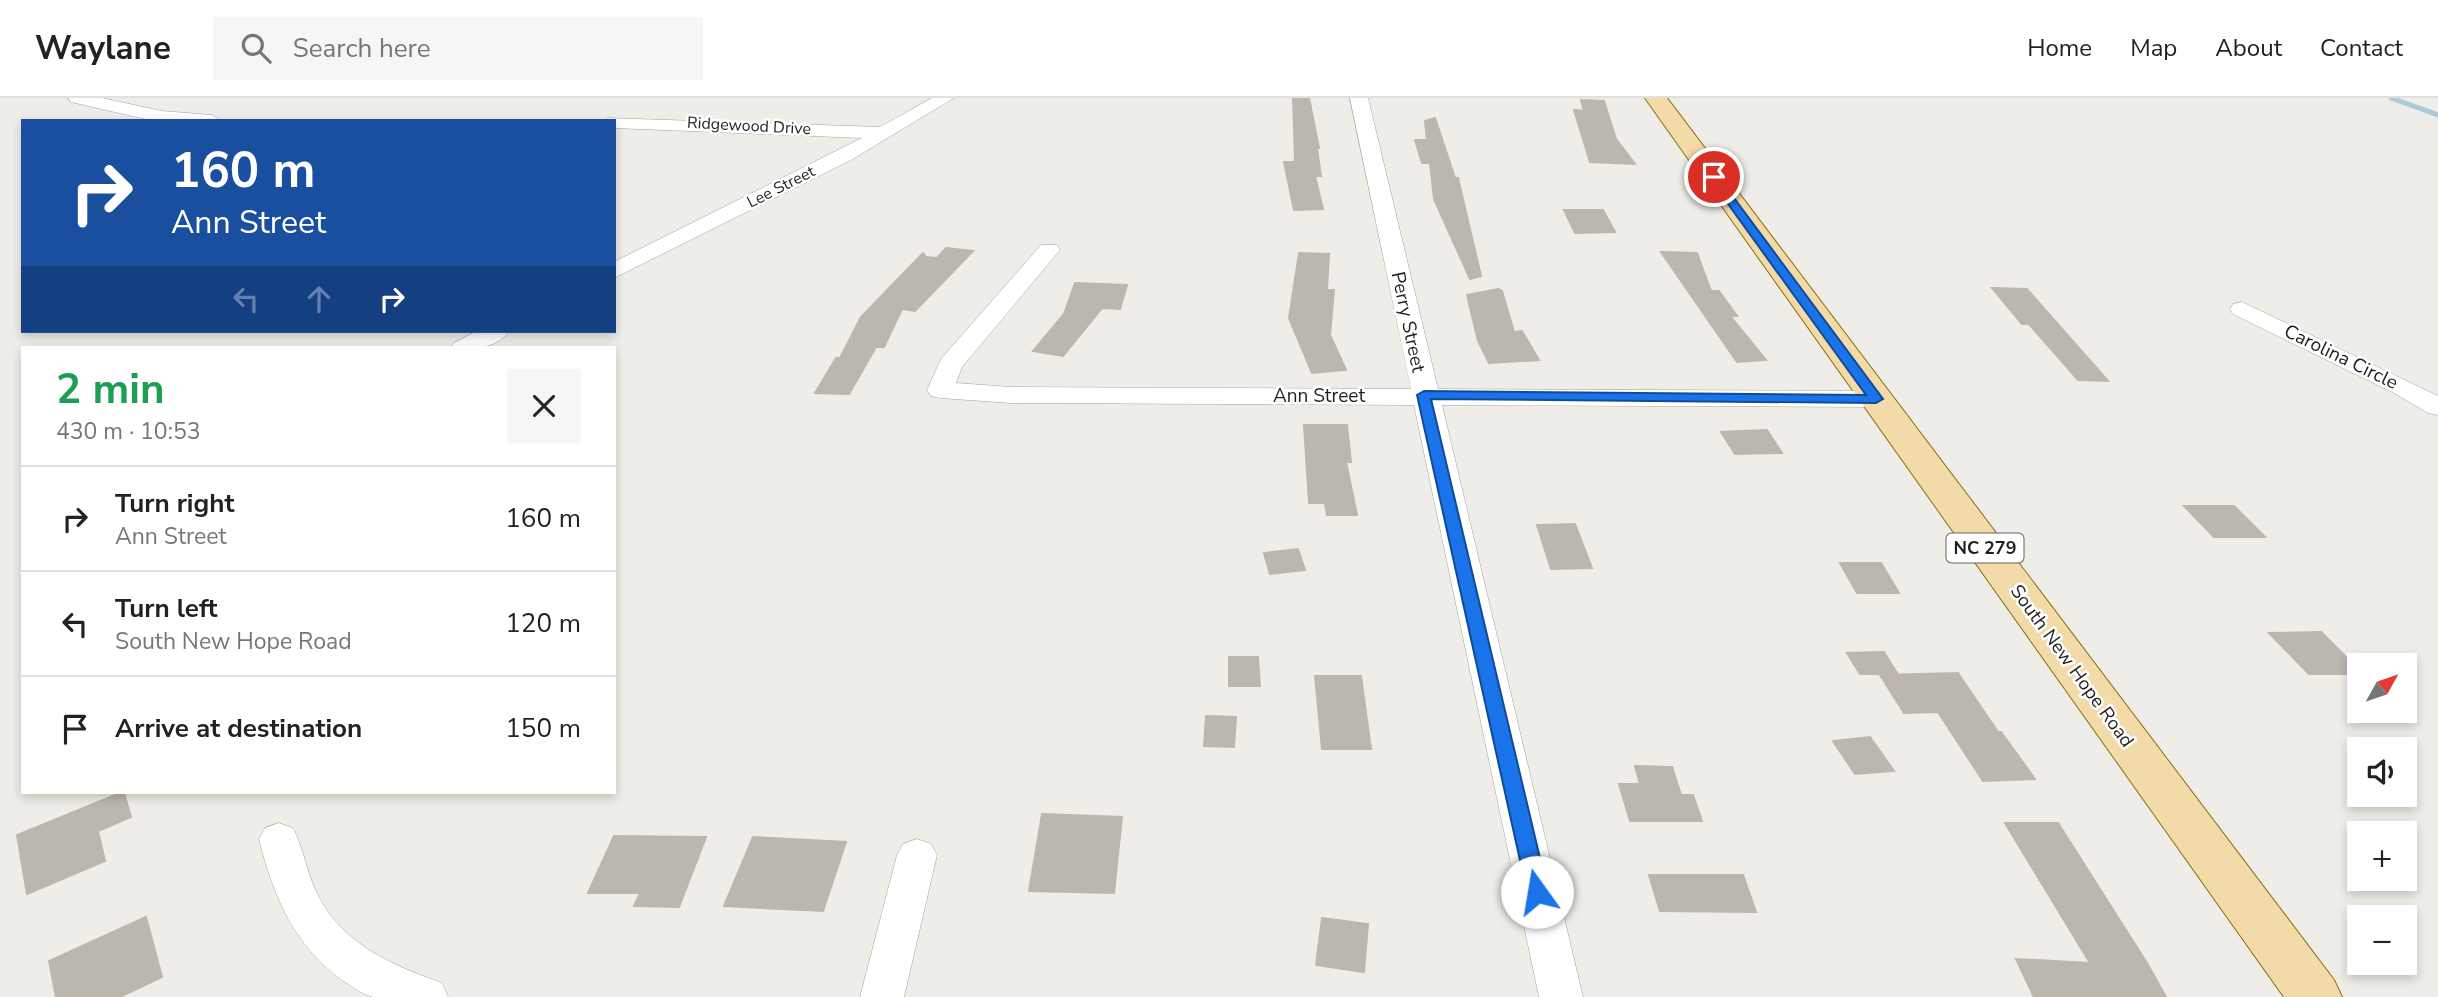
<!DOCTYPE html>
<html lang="en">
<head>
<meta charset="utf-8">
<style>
	body { margin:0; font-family:"Nunito Sans",sans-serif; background:#f6f6f6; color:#222; height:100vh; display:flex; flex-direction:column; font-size:26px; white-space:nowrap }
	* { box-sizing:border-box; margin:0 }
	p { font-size:23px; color:#767676 }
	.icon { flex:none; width:38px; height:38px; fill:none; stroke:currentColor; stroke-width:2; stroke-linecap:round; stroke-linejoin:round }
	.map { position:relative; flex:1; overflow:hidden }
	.side { position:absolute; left:21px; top:248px; width:595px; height:448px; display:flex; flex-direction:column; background:#fff; border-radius:0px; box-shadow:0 4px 10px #0003 }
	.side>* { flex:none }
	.top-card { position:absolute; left:21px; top:21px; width:595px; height:214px; border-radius:0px; box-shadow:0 4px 10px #0003; background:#1a4fa0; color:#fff; overflow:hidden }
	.needle { width:46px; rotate:50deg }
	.controls { position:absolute; left:2347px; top:555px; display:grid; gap:14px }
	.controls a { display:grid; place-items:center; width:70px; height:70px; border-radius:0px; background:#fff; box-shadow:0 4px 10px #0003; font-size:35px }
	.pin { position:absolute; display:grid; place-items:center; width:60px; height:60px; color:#fff; margin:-30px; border:4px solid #fff; border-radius:50%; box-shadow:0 2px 7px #0007 }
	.me { position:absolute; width:77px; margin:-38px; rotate:347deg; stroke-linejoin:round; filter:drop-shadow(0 0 5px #0008) }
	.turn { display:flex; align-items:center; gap:24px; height:147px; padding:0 35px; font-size:32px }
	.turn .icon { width:91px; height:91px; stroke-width:2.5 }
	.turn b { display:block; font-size:49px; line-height:60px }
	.lanes { display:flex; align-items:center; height:66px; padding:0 35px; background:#0003; justify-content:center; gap:35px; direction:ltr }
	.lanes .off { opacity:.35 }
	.round { display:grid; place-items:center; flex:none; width:74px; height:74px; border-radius:0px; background:#f6f6f6 }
	.summary { display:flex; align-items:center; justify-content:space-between; height:119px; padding:0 35px }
	h1 { font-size:42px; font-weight:700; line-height:52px; color:#1e9e55 }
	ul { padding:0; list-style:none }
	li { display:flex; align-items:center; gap:21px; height:105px; padding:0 35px; border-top:2px solid #e0e0e0 }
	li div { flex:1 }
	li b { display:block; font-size:26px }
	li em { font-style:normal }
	header { display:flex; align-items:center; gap:42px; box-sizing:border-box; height:98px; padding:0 35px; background:#fff; border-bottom:2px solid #e0e0e0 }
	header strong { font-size:33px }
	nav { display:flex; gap:38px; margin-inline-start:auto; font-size:24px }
	.search { width:490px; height:63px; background:#f6f6f6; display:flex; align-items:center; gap:18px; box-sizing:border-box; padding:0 24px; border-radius:0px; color:#767676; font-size:26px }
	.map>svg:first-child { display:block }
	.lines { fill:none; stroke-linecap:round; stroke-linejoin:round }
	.stream { stroke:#acc9d8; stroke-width:5 }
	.building { fill:#bcb6b0; stroke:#bfb6ab; stroke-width:2 }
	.minor-casing { stroke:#a3a3a3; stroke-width:1 }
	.primary-casing { stroke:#8a6f11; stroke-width:2 }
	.minor { fill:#fff; fill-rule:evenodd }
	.primary { fill:#f2daa9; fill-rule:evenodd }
	.route { fill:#1a73e8; stroke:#114b97; stroke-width:2 }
	.labels { text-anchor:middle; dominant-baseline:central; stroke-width:5; stroke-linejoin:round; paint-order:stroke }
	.far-street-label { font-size:16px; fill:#1f1f1f; stroke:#fff }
	.shield { fill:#fff; stroke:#626262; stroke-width:2 }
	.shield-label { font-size:18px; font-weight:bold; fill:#1f1f1f }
	.street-label { font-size:19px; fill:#1f1f1f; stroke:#fff }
</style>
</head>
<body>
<header>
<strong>Waylane</strong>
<div class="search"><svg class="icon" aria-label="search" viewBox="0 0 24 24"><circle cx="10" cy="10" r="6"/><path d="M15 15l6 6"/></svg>Search here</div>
<nav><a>Home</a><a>Map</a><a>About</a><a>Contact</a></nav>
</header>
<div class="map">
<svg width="2438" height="899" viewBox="0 0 2438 899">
	<rect width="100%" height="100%" fill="#efede7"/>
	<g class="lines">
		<path class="stream" d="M2391 0 2438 17"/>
	</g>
	<path class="building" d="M1293 0H1309L1319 50H1317L1321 78H1315L1323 111 1294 112 1284 64H1295Z
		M1581 2 1604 3 1616 41 1635 66 1590 64 1574 12 1584 13Z
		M1435 20 1455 80H1458L1481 178 1470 181 1434 101 1430 65H1422L1415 42H1427L1425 23Z
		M1564 112H1603L1615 134 1575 135Z
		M946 150 973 153 915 213 902 211 884 249H876L849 296 815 295 836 260H840L861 219 923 155 926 159 937 160Z
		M1661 154 1697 155 1711 193H1719L1737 218H1730L1766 262 1737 264Z
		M1299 155 1329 156 1327 192H1334L1330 237 1346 272 1312 275 1289 220Z
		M1075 185 1127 187 1120 211 1102 210 1063 258 1033 253 1064 216Z
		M1992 190 2027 191 2108 283 2078 282 2029 226H2022Z
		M1498 191 1502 193 1514 234 1522 233 1539 262 1489 265 1478 243 1467 197Z
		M1304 327H1347L1351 364H1346L1357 417H1327L1325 405H1309Z
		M1767 332 1782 355 1735 356 1721 334Z
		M2184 408H2234L2265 439H2214Z
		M1575 426 1592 470 1551 471 1537 427Z
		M1298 451 1305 472 1270 476 1264 455Z
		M1840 465H1881L1899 495H1857Z
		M2321 534 2359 572V576H2309L2269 535Z
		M1884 554 1897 575 1860 576 1847 555Z
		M1229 559H1258L1260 588H1229Z
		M1958 575 1998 634H2001L2035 681 1983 683 1938 614 1904 615 1880 577Z
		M1315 578H1361L1371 651H1322Z
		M1206 618 1236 619 1234 649 1204 648Z
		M1870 639 1894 673 1855 676 1833 643Z
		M1635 668 1672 669 1681 697H1693L1702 723H1630L1619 686H1640Z
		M120 695H124L131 719 98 733 105 763 27 796 17 737Z
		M1042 716 1122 719 1114 795 1029 793Z
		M2005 725H2058L2147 865 2166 899H2034L2016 861 2090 865Z
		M614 738 706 739 679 809 634 808 640 795H588Z
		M753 739 846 744 823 813 724 808Z
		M1649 777H1743L1756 814 1660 813Z
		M146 819 162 879 120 899H56L49 863Z
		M1322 820 1368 826 1364 874 1316 867Z"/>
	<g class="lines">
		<defs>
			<path id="minor" d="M68 0H102L162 13 212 17 221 23H154L71 4Z
				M932 0H954L851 62 614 180V164L862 40 614 30V23H605L607 20 880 29Z
				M1350 0H1368L1438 291 1876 293 1886 295 1890 301 1886 307 1876 309 1442 307 1583 899H1539L1414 307 1011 305 940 300 931 298 927 292 941 261 1041 147H1057L1060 152 962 269 956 285 1011 289 1411 291Z
				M2242 204 2438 298V317L2428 315 2394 295 2233 216 2230 211 2233 206Z
				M477 233H509C496 252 470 251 450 250L454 245Z
				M279 725 293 730C303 749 306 771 315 791 338 844 391 867 442 885L448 899C427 899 394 899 373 899 364 897 353 889 345 884 295 850 273 798 259 741L265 730Z
				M917 741 931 746 937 757 904 899H860L897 757 903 746Z"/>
			<path id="primary" d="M1645 0H1667L2334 882 2342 899H2284Z"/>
		</defs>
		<use href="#minor" class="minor-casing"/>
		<use href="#primary" class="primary-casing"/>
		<use href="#minor" class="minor"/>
		<use href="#primary" class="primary"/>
	</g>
	<path class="route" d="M1710 77H1717L1883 301 1876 305 1431 301 1548 794 1545 800 1537 803 1530 800 1527 794 1417 297 1424 293 1866 297 1710 81Z"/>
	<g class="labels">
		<g class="far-street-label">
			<text transform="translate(749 28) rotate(3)">Ridgewood Drive</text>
			<text transform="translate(781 89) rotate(-27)">Lee Street</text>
		</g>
		<rect class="shield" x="1946.5" y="435.5" width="77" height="29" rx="5"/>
		<g class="shield-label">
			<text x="1985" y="450">NC 279</text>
		</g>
		<g class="street-label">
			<text transform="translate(1408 224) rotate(78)">Perry Street</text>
			<text transform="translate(2341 259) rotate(26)">Carolina Circle</text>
			<text x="1319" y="298">Ann Street</text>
			<text transform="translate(2072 568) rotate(54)">South New Hope Road</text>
		</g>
	</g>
</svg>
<div class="controls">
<a><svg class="needle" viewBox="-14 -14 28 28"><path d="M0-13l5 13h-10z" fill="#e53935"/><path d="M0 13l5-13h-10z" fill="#767676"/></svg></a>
<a><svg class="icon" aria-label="sound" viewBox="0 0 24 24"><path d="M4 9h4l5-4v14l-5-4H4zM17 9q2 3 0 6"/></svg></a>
<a>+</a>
<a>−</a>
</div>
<div class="pin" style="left:1714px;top:79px;background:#d93025"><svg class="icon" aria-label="arrive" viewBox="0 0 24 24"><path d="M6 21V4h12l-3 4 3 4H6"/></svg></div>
<svg class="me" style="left:1537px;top:794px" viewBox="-20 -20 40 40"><circle r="19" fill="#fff"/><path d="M0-13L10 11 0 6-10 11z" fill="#1a73e8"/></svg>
<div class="top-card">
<div class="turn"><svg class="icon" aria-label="right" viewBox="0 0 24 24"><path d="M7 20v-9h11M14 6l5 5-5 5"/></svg><div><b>160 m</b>Ann Street</div></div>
<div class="lanes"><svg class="icon off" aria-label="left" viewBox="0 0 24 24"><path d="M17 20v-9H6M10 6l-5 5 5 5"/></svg><svg class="icon off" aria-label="ahead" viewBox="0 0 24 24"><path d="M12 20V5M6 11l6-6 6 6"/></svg><svg class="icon" aria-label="right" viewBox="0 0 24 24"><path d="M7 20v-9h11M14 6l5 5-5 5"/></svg></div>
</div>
<section class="side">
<div class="summary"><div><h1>2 min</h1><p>430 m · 10:53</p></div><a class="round"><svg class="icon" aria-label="close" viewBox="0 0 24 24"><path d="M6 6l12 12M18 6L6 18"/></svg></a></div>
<ul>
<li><svg class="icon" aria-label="right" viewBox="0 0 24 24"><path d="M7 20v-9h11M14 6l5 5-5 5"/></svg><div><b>Turn right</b><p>Ann Street</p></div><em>160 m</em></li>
<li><svg class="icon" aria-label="left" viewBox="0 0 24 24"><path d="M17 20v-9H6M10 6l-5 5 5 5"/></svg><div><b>Turn left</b><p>South New Hope Road</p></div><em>120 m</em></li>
<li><svg class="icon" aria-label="arrive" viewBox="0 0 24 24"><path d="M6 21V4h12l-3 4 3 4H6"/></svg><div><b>Arrive at destination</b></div><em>150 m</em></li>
</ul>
</section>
</div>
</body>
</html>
